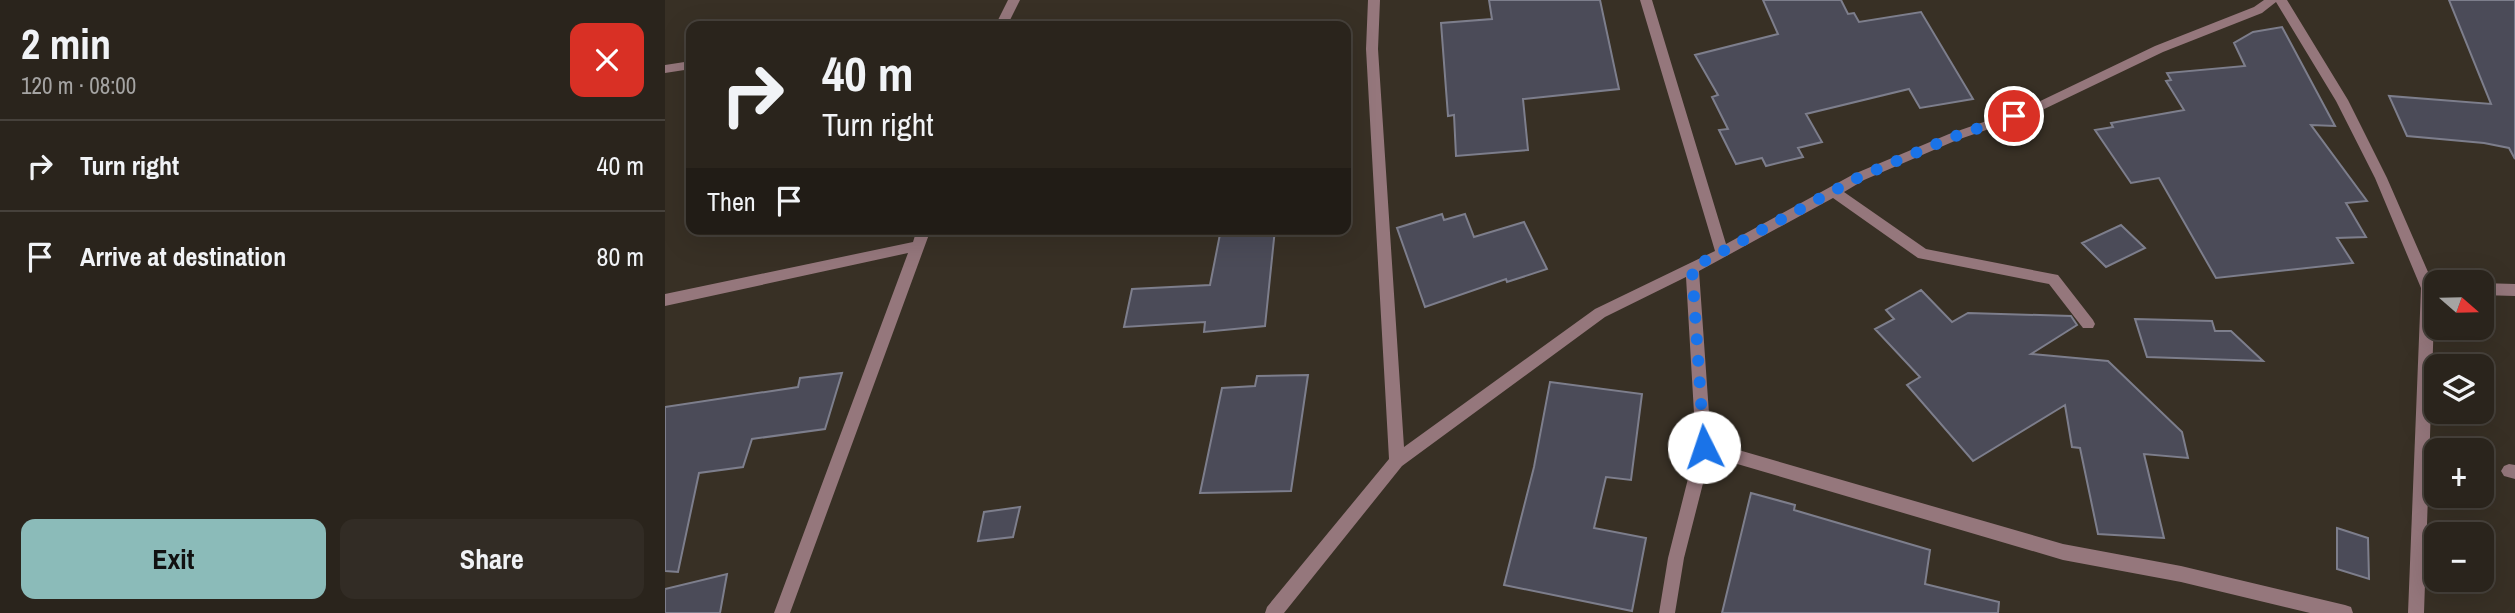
<!DOCTYPE html>
<html lang="en">
<head>
<meta charset="utf-8">
<style>
	body { margin:0; font-family:"Archivo Narrow",sans-serif; background:#322c25; color:#f1f3f6; height:100vh; display:flex; flex-direction:column; font-size:26px; white-space:nowrap }
	* { box-sizing:border-box; margin:0 }
	p { font-size:23px; color:#a5a4a3 }
	.icon { flex:none; width:38px; height:38px; fill:none; stroke:currentColor; stroke-width:2; stroke-linecap:round; stroke-linejoin:round }
	.map { position:relative; flex:1; overflow:hidden }
	.details { display:flex; flex-direction:column; background:#2a241c; width:665px }
	.details>* { flex:none }
	.banner { position:absolute; left:21px; top:21px; width:665px; height:214px; border-radius:14px; box-shadow:0 7px 28px #0002,0 0 0 2px #46413b; background:#2a241c; color:#f1f3f6; overflow:hidden }
	.needle { width:46px; rotate:110deg }
	.controls { position:absolute; left:1759px; top:270px; display:grid; gap:14px }
	.controls a { display:grid; place-items:center; width:70px; height:70px; border-radius:14px; background:#2a241c; box-shadow:0 7px 28px #0002,0 0 0 2px #46413b; font-size:35px }
	.pin { position:absolute; display:grid; place-items:center; width:60px; height:60px; color:#fff; margin:-30px; border:4px solid #fff; border-radius:50%; box-shadow:0 2px 7px #0007 }
	.me { position:absolute; width:77px; margin:-38px; rotate:356deg; stroke-linejoin:round; filter:drop-shadow(0 0 5px #0008) }
	.turn { display:flex; align-items:center; gap:24px; height:147px; padding:0 21px; font-size:32px }
	.turn .icon { width:91px; height:91px; stroke-width:2.5 }
	.turn b { display:block; font-size:49px; line-height:60px }
	.then { display:flex; align-items:center; height:66px; padding:0 21px; background:#0003; gap:14px; font-size:26px }
	.round { display:grid; place-items:center; flex:none; width:74px; height:74px; border-radius:14px; background:#322c25 }
	.headline { display:flex; align-items:center; justify-content:space-between; height:119px; padding:0 21px }
	h1 { font-size:42px; font-weight:800; line-height:52px }
	.button { display:flex; gap:14px; margin-top:auto; padding:14px 21px }
	.button a { flex:1; height:80px; border-radius:14px; background:#8bbbb9; color:#111; font-size:28px; font-weight:800; line-height:80px; text-align:center }
	.button a+a { background:#322c25; color:#f1f3f6 }
	ul { padding:0; list-style:none }
	li { display:flex; align-items:center; gap:21px; height:91px; padding:0 21px; border-top:2px solid #46413b }
	li div { flex:1 }
	li b { display:block; font-size:26px }
	li em { font-style:normal }
	main { display:flex; flex:1; min-height:0 }
	.map>svg:first-child { display:block }
	.building { fill:#4b4b58; stroke:#7d7e8c; stroke-width:2 }
	.lines { fill:none; stroke-linecap:round; stroke-linejoin:round }
	.street { fill:#95777c; fill-rule:evenodd }
	.route { stroke:#1a73e8; stroke-width:12; stroke-dasharray:0 21.6 }
</style>
</head>
<body>
<main>
<section class="details">
<div class="headline"><div><h1>2 min</h1><p>120 m · 08:00</p></div><a class="round" style="background:#d93025;color:#fff"><svg class="icon" aria-label="close" viewBox="0 0 24 24"><path d="M6 6l12 12M18 6L6 18"/></svg></a></div>
<ul>
<li><svg class="icon" aria-label="right" viewBox="0 0 24 24"><path d="M7 20v-9h11M14 6l5 5-5 5"/></svg><div><b>Turn right</b></div><em>40 m</em></li>
<li><svg class="icon" aria-label="arrive" viewBox="0 0 24 24"><path d="M6 21V4h12l-3 4 3 4H6"/></svg><div><b>Arrive at destination</b></div><em>80 m</em></li>
</ul>
<div class="button"><a>Exit</a><a>Share</a></div>
</section>
<div class="map">
<svg width="1850" height="613" viewBox="0 0 1850 613">
	<rect width="100%" height="100%" fill="#383025"/>
	<path class="building" d="M824 0H935L954 89 858 99 863 150 791 156 789 115 783 116 776 23 827 19Z
		M1098 0H1176L1183 14 1189 13 1194 22 1256 12 1308 99 1255 108 1244 89 1141 114 1157 142 1133 148 1138 157 1101 166 1097 158 1071 164 1054 130 1063 129 1047 97 1053 95 1030 55 1113 34Z
		M1784 0H1850V159L1844 148 1819 143 1742 136 1724 96 1826 104Z
		M1617 27 1670 126 1646 125 1702 201 1681 203 1701 237 1672 238 1688 263 1551 278 1494 178 1466 183 1430 130 1448 127 1446 123 1519 110 1501 81 1506 80 1502 73 1580 66 1569 43 1588 32Z
		M777 214 779 220 800 214 809 237 859 222 882 269 842 282 841 279 760 307 732 228Z
		M1456 225 1480 248 1441 267 1417 243Z
		M556 229H610L600 326 539 332 540 322 459 327 467 289 545 285Z
		M1256 290 1287 322 1303 313 1406 316 1412 325 1366 354 1443 361 1517 432 1523 458 1479 454 1499 538 1433 534 1415 448 1407 447 1400 405 1308 461 1242 385 1255 377 1210 329 1229 319 1221 310Z
		M1470 319 1547 321 1550 331H1566L1598 361 1482 357Z
		M177 373 160 429 87 439 78 467 34 473 13 572 0 571V407L133 387 135 378Z
		M643 375 626 491 535 493 557 388 590 386 592 376Z
		M885 382 977 394 966 480 941 477 929 528 981 538 967 611 839 585 869 467Z
		M1086 493 1130 505 1129 510 1265 550 1260 584 1334 602 1333 613H1057Z
		M355 507 348 537 313 541 319 512Z
		M1672 528 1703 538 1704 579 1672 569Z
		M62 574 55 613H0V589Z"/>
	<g class="lines">
		<path class="street" d="M343 0H355L342 26H330Z
			M703 0H715L713 49 739 447 930 309 1050 251 975 0H987L1061 244 1189 174 1284 134 1365 106 1490 46 1589 7 1599 0H1622L1683 100 1722 178 1770 288 1759 613H1743L1756 288 1710 178 1671 101 1611 2 1597 13 1498 52 1373 112 1292 140 1199 180 1179 192 1261 249 1393 275 1428 320 1430 324 1428 328H1418L1384 284 1253 258 1168 198 1034 271 1046 442 1398 544 1516 566 1680 605 1686 607 1688 613H1645L1516 582 1398 560 1045 456 1019 558 1010 613H994L1003 558 1031 447 1021 277 940 317 737 466 619 613H600L602 607 724 459 701 49Z
			M26 61V69L0 73V65Z
			M252 229H266L125 613H109L243 253 0 306V294L248 242Z
			M1816 283 1850 284V296L1816 295Z
			M1844 464 1850 465V479L1839 476 1836 471 1839 466Z"/>
	</g>
	<g class="lines">
		<path class="route" d="M1039 447 1027 268 1194 177 1288 137 1349 116"/>
	</g>
</svg>
<div class="controls">
<a><svg class="needle" viewBox="-14 -14 28 28"><path d="M0-13l5 13h-10z" fill="#e53935"/><path d="M0 13l5-13h-10z" fill="#a5a4a3"/></svg></a>
<a><svg class="icon" aria-label="layers" viewBox="0 0 24 24"><path d="M12 4l9 5-9 5-9-5zM3 14l9 5 9-5"/></svg></a>
<a>+</a>
<a>−</a>
</div>
<div class="pin" style="left:1349px;top:116px;background:#d93025"><svg class="icon" aria-label="arrive" viewBox="0 0 24 24"><path d="M6 21V4h12l-3 4 3 4H6"/></svg></div>
<svg class="me" style="left:1039px;top:447px" viewBox="-20 -20 40 40"><circle r="19" fill="#fff"/><path d="M0-13L10 11 0 6-10 11z" fill="#1a73e8"/></svg>
<div class="banner">
<div class="turn"><svg class="icon" aria-label="right" viewBox="0 0 24 24"><path d="M7 20v-9h11M14 6l5 5-5 5"/></svg><div><b>40 m</b>Turn right</div></div>
<div class="then">Then<svg class="icon" aria-label="arrive" viewBox="0 0 24 24"><path d="M6 21V4h12l-3 4 3 4H6"/></svg></div>
</div>
</div>
</main>
</body>
</html>
